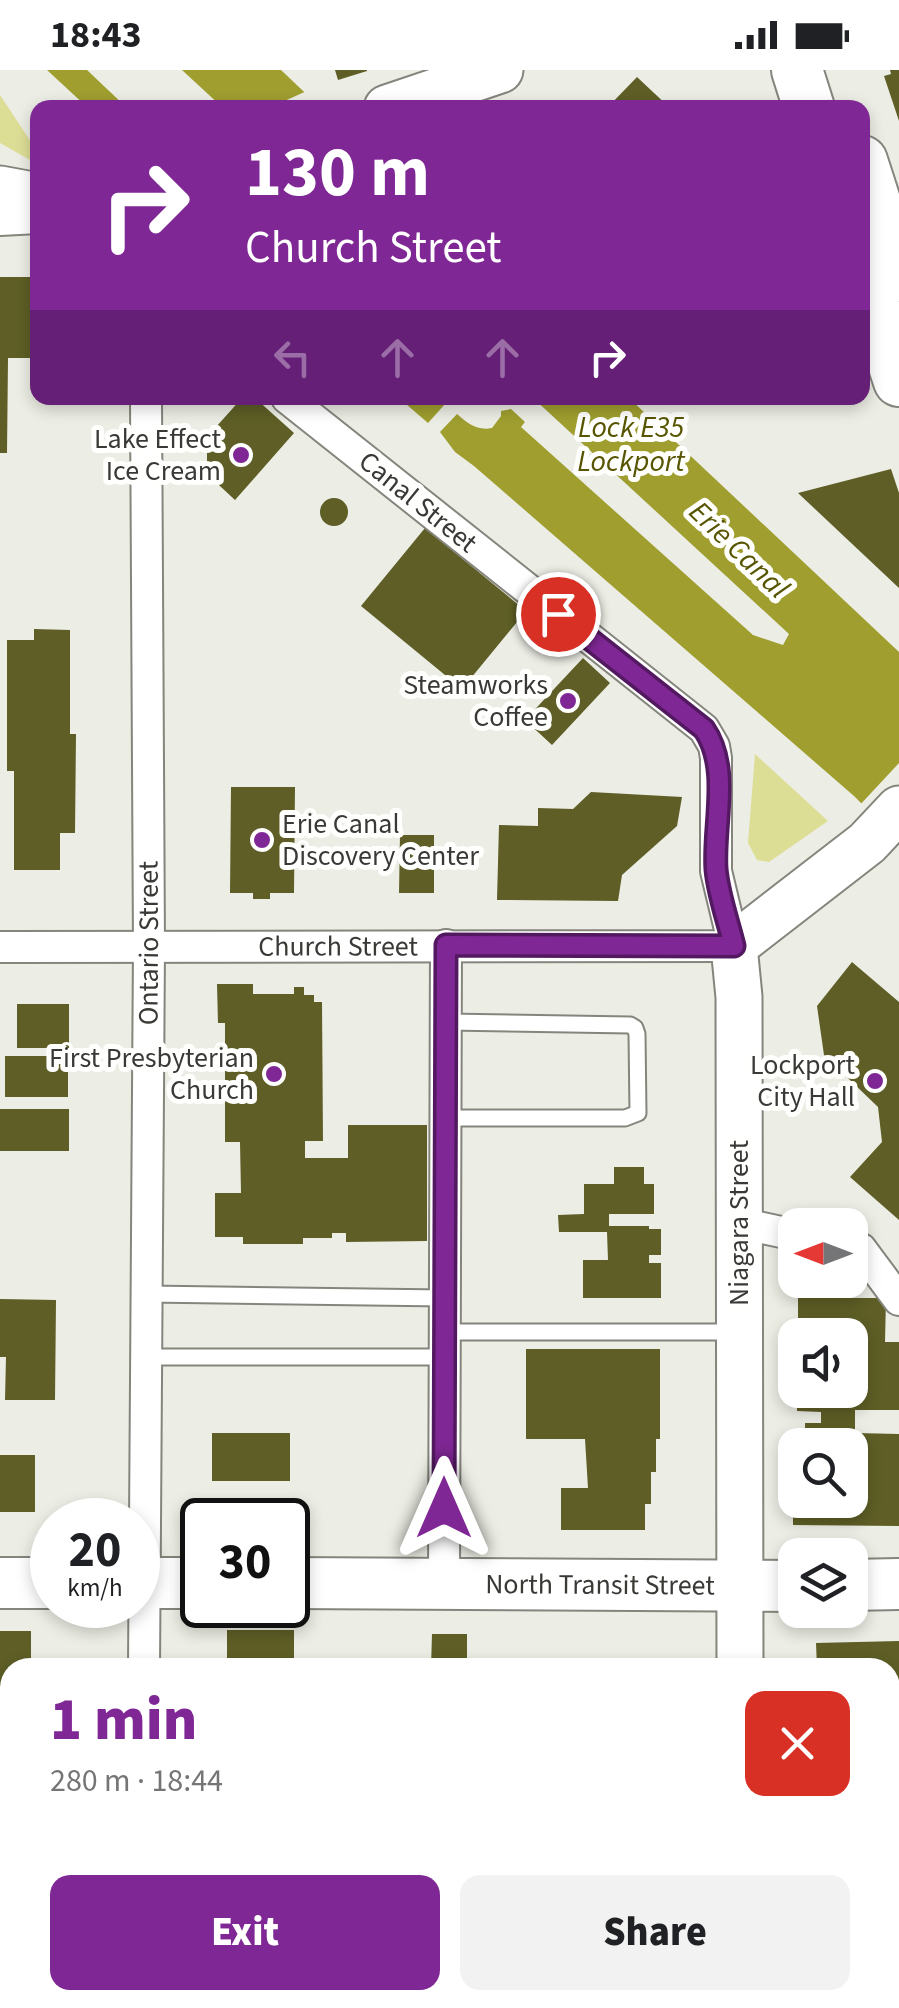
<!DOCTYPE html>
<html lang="en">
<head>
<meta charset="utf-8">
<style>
	body { margin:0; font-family:"Source Sans 3",sans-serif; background:#f2f2f2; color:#202124; height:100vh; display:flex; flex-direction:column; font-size:38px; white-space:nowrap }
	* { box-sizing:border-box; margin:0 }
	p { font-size:32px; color:#757577 }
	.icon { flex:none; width:55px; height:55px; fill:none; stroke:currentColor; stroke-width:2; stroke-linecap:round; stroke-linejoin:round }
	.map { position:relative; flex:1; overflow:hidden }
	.details { position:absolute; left:0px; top:1588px; width:900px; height:352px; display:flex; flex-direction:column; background:#fff; border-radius:30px 30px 0 0; box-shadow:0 5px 15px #0003 }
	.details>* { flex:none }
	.top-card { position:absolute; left:30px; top:30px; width:840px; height:305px; border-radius:20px; box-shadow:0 5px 15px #0003; background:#7f2794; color:#fff; overflow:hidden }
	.needle { width:65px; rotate:270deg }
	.fabs { position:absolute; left:778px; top:1138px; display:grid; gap:20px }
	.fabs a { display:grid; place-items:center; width:90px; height:90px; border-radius:20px; background:#fff; box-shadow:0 5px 15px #0003; font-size:50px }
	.speed { position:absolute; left:30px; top:1428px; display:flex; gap:20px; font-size:50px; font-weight:700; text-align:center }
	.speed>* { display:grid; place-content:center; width:130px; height:130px; border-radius:50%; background:#fff; box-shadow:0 5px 15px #0003; line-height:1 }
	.speed small { font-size:25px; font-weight:400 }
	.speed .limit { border:5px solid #111; border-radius:15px; background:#fff; color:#111 }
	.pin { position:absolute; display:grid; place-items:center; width:85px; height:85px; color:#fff; margin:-42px; border:5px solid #fff; border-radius:50%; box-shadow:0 2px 10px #0007 }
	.me { position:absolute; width:110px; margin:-55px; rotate:0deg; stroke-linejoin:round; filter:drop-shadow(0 0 8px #0008) }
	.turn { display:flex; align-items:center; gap:35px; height:210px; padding:0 50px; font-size:45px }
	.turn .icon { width:130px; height:130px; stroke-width:2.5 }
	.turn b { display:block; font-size:70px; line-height:85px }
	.lanes { display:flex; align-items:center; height:95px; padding:0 50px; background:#0003; justify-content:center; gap:50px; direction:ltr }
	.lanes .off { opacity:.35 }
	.round { display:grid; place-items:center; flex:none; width:105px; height:105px; border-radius:20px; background:#f2f2f2 }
	.head { display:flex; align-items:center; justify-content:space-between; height:170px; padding:0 50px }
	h1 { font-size:60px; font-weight:800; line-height:75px; color:#7f2794 }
	.cta { display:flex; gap:20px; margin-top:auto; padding:20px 50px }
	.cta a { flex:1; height:115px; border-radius:20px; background:#7f2794; color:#fff; font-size:40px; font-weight:800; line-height:115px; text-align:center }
	.cta a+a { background:#f2f2f2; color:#202124 }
	.status { display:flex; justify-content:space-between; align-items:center; height:70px; padding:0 50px; background:#fff; direction:ltr }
	.status svg { height:28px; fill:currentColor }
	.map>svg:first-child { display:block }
	.green { fill:#ddde96 }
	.water { fill:#9f9e2f }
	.pier { fill:#ecede4 }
	.building { fill:#5e5e26 }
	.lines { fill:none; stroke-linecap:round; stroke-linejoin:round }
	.lane-casing { stroke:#85857d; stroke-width:19 }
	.street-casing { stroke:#85857d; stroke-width:34 }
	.secondary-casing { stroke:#85857d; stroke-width:49 }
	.primary-casing { stroke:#85857d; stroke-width:54 }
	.lane { stroke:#fff; stroke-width:15 }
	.street { stroke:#fff; stroke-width:30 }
	.secondary { stroke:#fff; stroke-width:45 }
	.primary { stroke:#fff; stroke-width:50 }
	.route-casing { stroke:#531960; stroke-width:25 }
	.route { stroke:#7f2794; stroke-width:18 }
	.poi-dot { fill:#7f2794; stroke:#fffffe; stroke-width:4 }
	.labels { text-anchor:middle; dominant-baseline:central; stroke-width:10; stroke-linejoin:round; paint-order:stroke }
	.poi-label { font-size:28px; fill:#393936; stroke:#fffffe; text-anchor:end }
	.street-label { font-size:28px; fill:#393936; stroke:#fffffe }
	.water-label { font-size:30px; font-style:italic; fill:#575500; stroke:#fffffe }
</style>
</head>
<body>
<div class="status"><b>18:43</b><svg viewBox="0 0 49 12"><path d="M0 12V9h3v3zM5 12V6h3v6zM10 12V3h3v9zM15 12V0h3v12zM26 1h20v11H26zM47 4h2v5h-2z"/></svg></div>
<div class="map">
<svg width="899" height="1938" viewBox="0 0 899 1938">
	<rect width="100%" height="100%" fill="#ecede4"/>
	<path class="green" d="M0 25 37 81V94L0 73Z
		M755 684 828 751 769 792 757 790 748 773Z"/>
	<path class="water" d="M47 0H87L126 37H87Z
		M182 0H281L320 37H222Z
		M399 328H439L446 333 428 353Z
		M533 328H629L899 582V771L854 726 474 396 455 382 440 362 457 344C467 353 477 361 492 358L501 346V341L511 339 525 352 521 357 753 565 783 575 789 564Z"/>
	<path class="pier" d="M309 20 325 38 271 37Z
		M899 693V776L858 737Z"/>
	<path class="building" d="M335 0H367V1L338 10Z
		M890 0H899V51L884 6 891 4Z
		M637 7 670 38H607Z
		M0 207H38V288H8L7 383H0Z
		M242 328H255L294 363 235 430 207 404V367Z
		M891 399 899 423V518L798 423Z
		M320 442a14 14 0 1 1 28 0a14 14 0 1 1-28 0Z
		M425 458 526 541 462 619 361 536Z
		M34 559 70 560V664H76L75 763H60V800H14V701H7V570H34Z
		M583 588 610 613 552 675 525 650Z
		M231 717H295L294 823H270V829H253V823H230Z
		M591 722 682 727 677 756 622 805 618 831 497 830 499 755 538 756V738L573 739Z
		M400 765H434V823H399Z
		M852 892 899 932V1150L850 1107 882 1072 878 1037 824 985 817 936Z
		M217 914H253V924H294V917H304V925H314V932H322L323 1071H305V1088H348V1055H427V1171L346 1172V1163H332V1168H303V1174H243V1167H215V1123H241L240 1072H225V953H218Z
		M17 934H69V978H17Z
		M5 986H68V1027H5Z
		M0 1039H69V1081H0Z
		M614 1097H644V1114H654V1144H609V1156H649V1159H661V1185H649V1193H661V1228H583V1190H608L607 1162H559L558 1145 584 1144V1114H614Z
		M798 1228H886L885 1272H899V1340H855V1363L899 1364V1456L793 1455V1430H850V1375H805V1353H821V1342L797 1341V1320H850V1265H798Z
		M0 1229 56 1230 55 1330H5L6 1287H0Z
		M526 1279H660V1369H656V1402H651V1434H645V1460H561V1418H588L585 1369H526Z
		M212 1363H290V1411H212Z
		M0 1385H35V1442H0Z
		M227 1560H294V1598H227Z
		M0 1561H31V1598H10V1616H0Z
		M432 1564H467V1598H431Z
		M899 1571V1631H890V1598H817L816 1573Z
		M0 1650H10V1729H0Z
		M0 1750H10V1808H0Z
		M890 1826H899V1923H890Z
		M0 1914H10V1930H35V1938H0Z
		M230 1930H270V1938H230Z
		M548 1930H624V1938H549Z
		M816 1934 863 1935V1938H816Z"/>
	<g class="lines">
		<defs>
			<path id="lane" d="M446 952 630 955 635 958 637 964 638 1043 625 1048H446
				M147 1224 445 1228
				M445 1262H736
				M146 1287H445"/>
			<g id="street">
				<path d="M0 150 38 148"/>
				<path id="s1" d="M0 877 734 876 716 801V688L714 676 704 659 287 328"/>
				<path d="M739 1153 795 1165"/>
				<path d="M850 1176 861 1179 899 1230"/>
				<path d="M444 1513 446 875"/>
				<path id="s2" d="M144 1598 149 877 146 328"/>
				<path d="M142 1938V1930"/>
			</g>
			<path id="secondary" d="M387 38 500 0
				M0 119 38 126
				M740 1598 739 927 734 876 867 773 899 739
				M734 1938V1930"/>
			<g id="primary">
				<path d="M797 0 809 38"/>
				<path d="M862 91 899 206"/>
				<path d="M862 200 899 311"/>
				<path d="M0 1513H52"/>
				<path d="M138 1513H202"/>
				<path id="s3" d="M288 1513 795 1516"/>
				<path d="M850 1515 899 1514"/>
			</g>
		</defs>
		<use href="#lane" class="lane-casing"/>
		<use href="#street" class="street-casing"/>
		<use href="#secondary" class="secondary-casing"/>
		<use href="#primary" class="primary-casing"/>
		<use href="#lane" class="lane"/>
		<use href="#street" class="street"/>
		<use href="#secondary" class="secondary"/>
		<use href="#primary" class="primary"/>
	</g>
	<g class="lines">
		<defs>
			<path id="route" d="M444 1438 446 875 734 876C728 851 718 824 716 799 713 754 731 698 704 659L558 544"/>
		</defs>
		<use href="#route" class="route-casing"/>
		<use href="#route" class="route"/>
	</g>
	<g class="poi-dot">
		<circle cx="241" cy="385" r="10"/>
		<circle cx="568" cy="631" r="10"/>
		<circle cx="262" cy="770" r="10"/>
		<circle cx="274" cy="1004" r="10"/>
		<circle cx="875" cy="1011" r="10"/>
	</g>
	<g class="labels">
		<g class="poi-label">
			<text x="221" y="369">Lake Effect<tspan x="221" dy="32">Ice Cream</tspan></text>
			<text x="548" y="615">Steamworks<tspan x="548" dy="32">Coffee</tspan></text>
			<text x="282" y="754" text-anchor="start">Erie Canal<tspan x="282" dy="32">Discovery Center</tspan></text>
			<text x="254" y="988">First Presbyterian<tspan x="254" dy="32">Church</tspan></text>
			<text x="855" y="995">Lockport<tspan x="855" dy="32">City Hall</tspan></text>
		</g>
		<g class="street-label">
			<text transform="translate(418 432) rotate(39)">Canal Street</text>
			<text stroke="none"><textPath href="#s2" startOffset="725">Ontario Street</textPath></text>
			<text stroke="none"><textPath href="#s1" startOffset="338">Church Street</textPath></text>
			<text transform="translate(739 1153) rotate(-90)">Niagara Street</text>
			<text stroke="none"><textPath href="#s3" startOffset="312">North Transit Street</textPath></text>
		</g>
		<g class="water-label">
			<text x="631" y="357">Lock E35<tspan x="631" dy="34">Lockport</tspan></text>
			<text transform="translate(739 480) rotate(44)">Erie Canal</text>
		</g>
	</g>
</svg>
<div class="fabs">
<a><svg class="needle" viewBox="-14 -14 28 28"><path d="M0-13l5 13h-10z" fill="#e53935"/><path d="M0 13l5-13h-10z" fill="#757577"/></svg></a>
<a><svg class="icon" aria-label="sound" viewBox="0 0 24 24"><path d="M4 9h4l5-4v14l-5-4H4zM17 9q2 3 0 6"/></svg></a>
<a><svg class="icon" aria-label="search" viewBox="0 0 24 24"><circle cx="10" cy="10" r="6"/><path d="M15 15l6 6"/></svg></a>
<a><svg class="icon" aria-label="layers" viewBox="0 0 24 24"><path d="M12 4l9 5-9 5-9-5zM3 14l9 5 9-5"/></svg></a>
</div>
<div class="speed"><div>20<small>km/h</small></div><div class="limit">30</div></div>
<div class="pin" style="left:558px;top:544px;background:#d93025"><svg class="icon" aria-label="arrive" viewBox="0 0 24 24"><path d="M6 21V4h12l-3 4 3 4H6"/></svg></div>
<svg class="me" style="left:444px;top:1438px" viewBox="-20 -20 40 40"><path d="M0-17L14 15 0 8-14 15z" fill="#7f2794" stroke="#fff" stroke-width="4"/></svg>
<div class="top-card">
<div class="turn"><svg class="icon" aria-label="right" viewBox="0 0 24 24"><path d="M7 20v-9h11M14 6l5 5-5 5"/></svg><div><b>130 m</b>Church Street</div></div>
<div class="lanes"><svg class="icon off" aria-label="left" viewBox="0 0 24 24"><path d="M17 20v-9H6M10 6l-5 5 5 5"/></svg><svg class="icon off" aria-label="ahead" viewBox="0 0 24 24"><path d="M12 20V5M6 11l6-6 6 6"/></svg><svg class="icon off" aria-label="ahead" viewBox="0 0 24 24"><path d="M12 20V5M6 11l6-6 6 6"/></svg><svg class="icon" aria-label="right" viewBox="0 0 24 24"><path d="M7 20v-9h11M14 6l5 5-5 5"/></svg></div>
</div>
<section class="details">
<div class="head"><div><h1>1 min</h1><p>280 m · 18:44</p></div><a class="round" style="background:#d93025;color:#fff"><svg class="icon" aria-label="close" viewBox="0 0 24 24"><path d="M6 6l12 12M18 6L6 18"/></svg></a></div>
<div class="cta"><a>Exit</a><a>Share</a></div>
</section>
</div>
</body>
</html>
